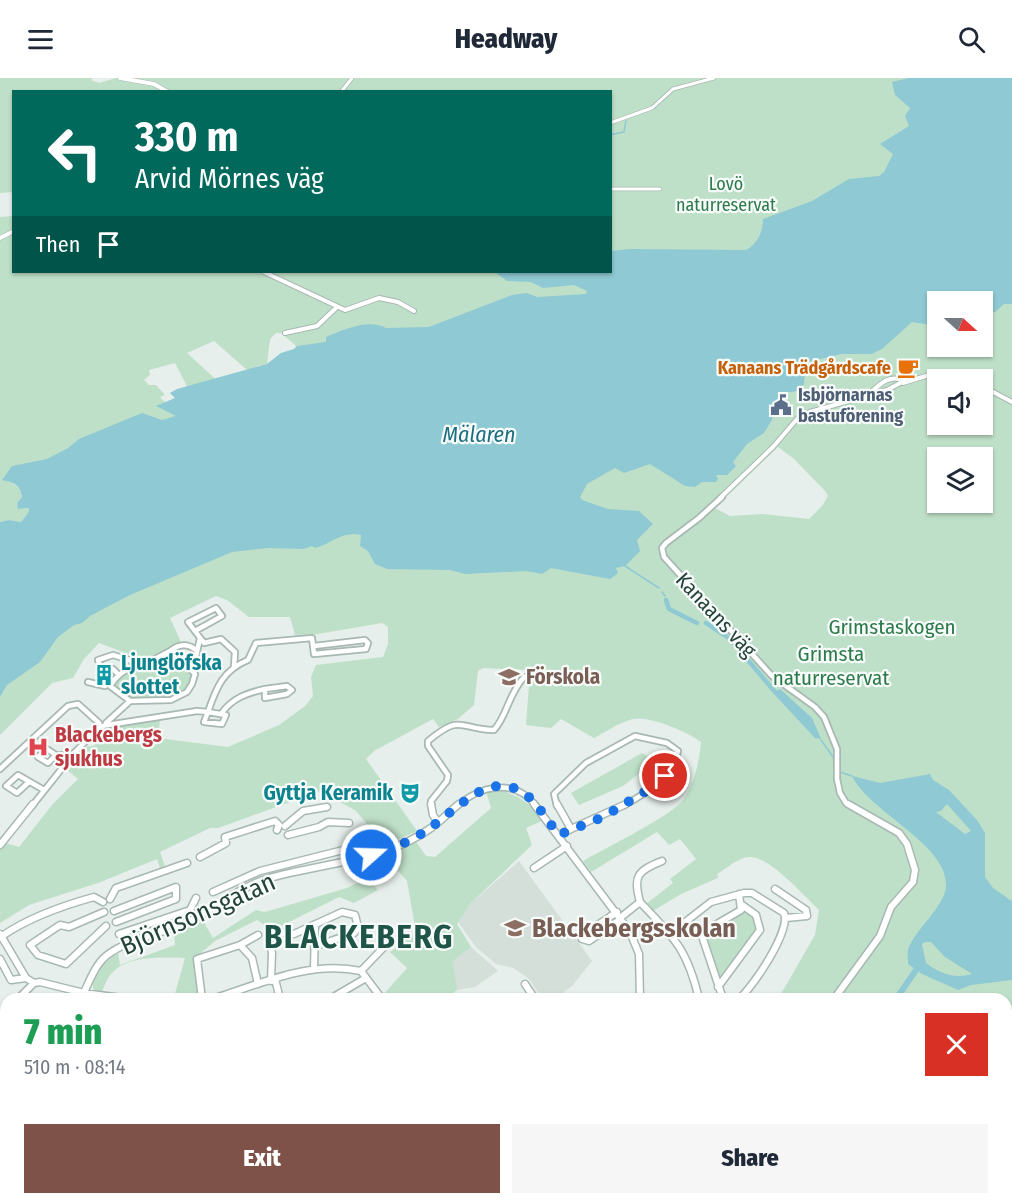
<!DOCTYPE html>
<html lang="en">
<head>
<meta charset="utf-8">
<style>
	body { margin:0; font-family:"Fira Sans Condensed",sans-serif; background:#f6f6f7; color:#1f2937; height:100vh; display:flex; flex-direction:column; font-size:22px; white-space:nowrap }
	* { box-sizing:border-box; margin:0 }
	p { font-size:20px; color:#747a83 }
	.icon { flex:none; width:33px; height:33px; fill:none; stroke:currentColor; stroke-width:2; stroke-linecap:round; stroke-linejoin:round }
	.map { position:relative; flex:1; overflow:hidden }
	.panel { position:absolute; left:0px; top:915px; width:1012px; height:212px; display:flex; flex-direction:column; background:#fff; border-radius:18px 18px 0 0; box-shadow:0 2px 4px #0004 }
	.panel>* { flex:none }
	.top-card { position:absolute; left:12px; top:12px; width:600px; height:183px; border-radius:0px; box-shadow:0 2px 4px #0004; background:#00695c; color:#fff; overflow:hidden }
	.needle { width:39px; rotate:111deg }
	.tools { position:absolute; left:927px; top:213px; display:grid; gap:12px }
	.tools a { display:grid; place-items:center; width:66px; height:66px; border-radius:0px; background:#fff; box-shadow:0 2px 4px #0004; font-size:30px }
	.pin { position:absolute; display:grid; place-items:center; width:51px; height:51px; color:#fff; margin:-26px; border:3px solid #fff; border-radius:50%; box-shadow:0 2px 6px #0007 }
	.me { position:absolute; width:66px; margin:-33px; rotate:70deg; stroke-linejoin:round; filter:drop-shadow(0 0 4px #0008) }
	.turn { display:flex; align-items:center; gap:21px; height:126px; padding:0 24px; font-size:27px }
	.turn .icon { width:78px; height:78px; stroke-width:2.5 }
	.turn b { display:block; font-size:42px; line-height:51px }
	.then { display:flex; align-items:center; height:57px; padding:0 24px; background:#0003; gap:12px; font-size:22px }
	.round { display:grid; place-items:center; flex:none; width:63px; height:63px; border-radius:0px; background:#f6f6f7 }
	.summary { display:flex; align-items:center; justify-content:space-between; height:102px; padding:0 24px }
	h1 { font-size:36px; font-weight:800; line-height:45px; color:#1e9e55 }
	.action { display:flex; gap:12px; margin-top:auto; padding:12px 24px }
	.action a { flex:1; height:69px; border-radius:0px; background:#7f5249; color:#fff; font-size:24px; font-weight:800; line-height:69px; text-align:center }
	.action a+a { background:#f6f6f7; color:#1f2937 }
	header { display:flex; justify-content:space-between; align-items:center; height:78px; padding:0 24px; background:#fff; font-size:27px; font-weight:800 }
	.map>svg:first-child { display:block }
	.built { fill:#d4dfda }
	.green { fill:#bfe0c8; fill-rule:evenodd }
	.water { fill:#8ec9d4; fill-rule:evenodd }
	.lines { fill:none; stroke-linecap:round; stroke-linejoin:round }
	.stream { stroke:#8ec9d4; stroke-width:1.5 }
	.canal-far1 { stroke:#8ec9d4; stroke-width:4.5 }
	.canal { stroke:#8ec9d4; stroke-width:6 }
	.minor-far3-casing { stroke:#a8b8b2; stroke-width:4.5 }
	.minor-far2-casing { stroke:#a8b8b2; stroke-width:6 }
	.minor-far1-casing { stroke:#a8b8b2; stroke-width:8 }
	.minor-casing { stroke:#a8b8b2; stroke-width:9 }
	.tertiary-casing { stroke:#a8b8b2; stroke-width:5 }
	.minor-far3 { stroke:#fff; stroke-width:3 }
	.minor-far2 { stroke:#fff; stroke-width:4 }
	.minor-far1 { stroke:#fff; stroke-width:4.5 }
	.minor { stroke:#fff; stroke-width:6 }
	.tertiary { stroke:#fff; stroke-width:4 }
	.rail { stroke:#5f7d75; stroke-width:2; stroke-dasharray:16 8; stroke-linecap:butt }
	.route { stroke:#1a73e8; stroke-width:10; stroke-dasharray:0 18 }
	.labels { text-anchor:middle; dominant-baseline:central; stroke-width:4.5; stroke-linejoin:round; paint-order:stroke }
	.far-park-label { font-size:18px; fill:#2d7a4b; stroke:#f7fbf9 }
	.far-food-label { font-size:18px; font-weight:bold; fill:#c56008; stroke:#f7fbf9; text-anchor:end }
	.far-service-label { font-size:18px; font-weight:bold; fill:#4e5e75; stroke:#f7fbf9; text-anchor:start }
	.street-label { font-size:21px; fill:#24423a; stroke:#f7fbf9 }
	.park-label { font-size:21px; fill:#2d7a4b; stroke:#f7fbf9 }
	.culture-label { font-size:21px; font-weight:bold; fill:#0d838f; stroke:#f7fbf9; text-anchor:start }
	.education-label { font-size:21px; font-weight:bold; fill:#785e54; stroke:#f7fbf9; text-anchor:start }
	.health-label { font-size:21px; font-weight:bold; fill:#be3a42; stroke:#f7fbf9; text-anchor:start }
	.water-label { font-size:22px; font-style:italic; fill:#1c6f80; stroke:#f7fbf9 }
	.near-street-label { font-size:26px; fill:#24423a; stroke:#f7fbf9 }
	.near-education-label { font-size:26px; font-weight:bold; fill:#785e54; stroke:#f7fbf9; text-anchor:start }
	.near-district-label { font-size:33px; font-weight:bold; letter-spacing:1.5px; fill:#1f5548; stroke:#f7fbf9 }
</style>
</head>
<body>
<header><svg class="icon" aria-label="menu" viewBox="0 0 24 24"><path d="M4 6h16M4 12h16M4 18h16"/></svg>Headway<svg class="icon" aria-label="search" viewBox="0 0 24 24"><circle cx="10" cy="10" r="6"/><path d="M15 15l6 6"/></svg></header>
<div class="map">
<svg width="1012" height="1126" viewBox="0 0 1012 1126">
	<rect width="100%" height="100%" fill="#e6efeb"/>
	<path class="built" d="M519 783 592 883 572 908 554 921H543L528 900 513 890 496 886 476 869 458 844 471 825Z
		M471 869 498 893 475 909 457 912 440 921 453 883Z"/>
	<path class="green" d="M0 0H93L91 2 99 5 116 0H1012V45L1001 39 995 28 965 37 1012 125V135L802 213 466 322 162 408 40 490 0 500V450C17 452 45 450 41 426L32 421C37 408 31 402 20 397L5 402C14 407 20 406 22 419L17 425 19 431 29 430 28 435 21 444 9 442 0 444V139L13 138 14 194H610V14H14L13 114 0 115ZM276 255H281L295 267 299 277 261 297 257 288 267 286 270 261ZM214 263 246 291 248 295 221 306 187 275ZM175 285 191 316 166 325 160 319 165 317 156 307H149L144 302 150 297 149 292Z
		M1012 204V948L1007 950 1006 921H778L815 857 819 832C804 818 771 780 751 779 740 778 727 790 717 796L718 800 681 816 653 833 646 826 673 805 670 801 696 781 680 761 669 767 657 754 591 794 583 783C602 772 673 737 683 722 695 704 699 685 701 664 688 654 649 637 633 641 619 644 606 654 594 660L561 641 551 650 526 647 530 592 483 590 478 593 474 627 458 641 439 649 433 641 374 673 366 681 417 753 369 775 367 746 356 733 321 713 218 750H210L160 774 166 791 161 793 157 781 98 805 29 827 0 845V772L5 765 19 769 52 727 78 701 67 692 84 669 93 668 107 656 102 650 160 642 158 660 228 669 279 647 305 628 313 618 311 599 316 587 383 579 388 566V549L382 545 318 556 295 557 290 539H249L227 522 216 518 170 540 181 564 144 582 99 565 84 581 73 600 52 605 0 657V550L879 217ZM938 224H982V268H938ZM938 302H982V346H938ZM778 369 794 381 825 413 828 418 822 428 809 441 763 436 730 438 715 430ZM938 380H982V424H938Z
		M150 585 188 591 193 599 188 611 173 618 130 621 113 609 121 594Z
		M642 675 655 683 623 708 579 727 571 715Z
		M499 712C519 717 530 726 544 742L526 750 532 767 471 825 457 846 471 869 453 883 457 912 443 921H386L383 917 407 890 390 874 416 855 407 803 385 778 415 762 426 778 435 779 491 730 486 713Z
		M367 800 378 812 354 825 339 819 273 852 257 842 215 863 195 880 199 919H174L185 880C166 879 128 878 114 893 108 898 105 906 102 914H96L93 911C92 895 106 883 118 875L120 887 175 867 174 853 202 841 213 860 256 832 265 834 347 810Z
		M746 831 755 838 759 852 720 904 718 903 705 858Z
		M6 1083V1120L100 1121 104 1126H80L78 1124 76 1126H0V1093Z
		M846 1121 1004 1120 1012 1126H841Z"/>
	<path class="water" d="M909 0H1012V226H1004L995 234 983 236 982 224H938L937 248 912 244 882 271 872 276H841L805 285 804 306 798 313 782 315 775 325 772 342 764 355 747 366 733 384 736 388 727 397H716L718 401 716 404H702L695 409 685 408 650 386 624 395 615 390 587 406 580 419 582 422 608 431 639 433 653 446 637 462 640 473 625 488 616 490 618 495 610 501 551 490 542 496 526 493 465 496 450 492 387 491 375 486 368 473 360 468 361 457C343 452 331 466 315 470L312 468 304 471 268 470 232 474 130 517 90 538 82 545 74 547 58 559 40 584 7 607 0 619V444L9 442 21 444 28 435 29 430 18 431 17 425 22 419C20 406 14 405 2 402L12 388 47 381 68 370 79 361 142 335 162 342 176 338 156 328 175 320 170 315 177 311 267 286 281 275 294 271 297 268 326 264V259C342 252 369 240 386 250L429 249 512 217 527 215 537 219 586 216 587 213 574 207 543 210 531 204 507 203 495 194H610L611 173 630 171 746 172C758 166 763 153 763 141L812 123 849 101 879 98 884 94 893 76 880 66 909 48 905 38 910 30 895 17 892 4Z
		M780 611 812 640 821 661 815 660 773 615Z
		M930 696 933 702 949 712 977 742 985 755V799L993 810 1012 823V902L971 907 958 912 922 896 908 886C908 882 907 876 908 872 914 852 945 829 946 808 948 766 870 735 852 698L880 705ZM947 726 971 753 965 756 936 734 941 733ZM925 864H931L945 879 972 896C954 901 941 896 926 885L922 866Z"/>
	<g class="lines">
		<path class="stream" d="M610 57 624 54 626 42
			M625 488 659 510
			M662 514 665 518
			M821 662 833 679 835 689
			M840 694 852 698"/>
		<path class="canal-far1" d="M666 522 669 531 697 545
			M706 545 730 561 775 614"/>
		<path class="canal" d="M896 921 916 892"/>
		<defs>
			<path id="minor-far3" d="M341 14 352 0
				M610 45 652 30 673 11 714 0
				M610 111H660"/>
			<path id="minor-far2" d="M264 194 345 232 379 220 398 224 414 233
				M285 255 317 248 337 229
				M903 305 939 294 966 302
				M982 308 1012 324
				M720 420 773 369 797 341 810 334 887 312 904 303C890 295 879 307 869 316"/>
			<path id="minor-far1" d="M722 419 699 440 666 465 662 470 664 479 772 598 815 629 824 639 837 671V701L840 715 846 725 851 728
				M195 553 222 538 216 530 188 544 204 565 221 561 235 574 234 588
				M151 583 170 573
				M165 583 188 589 195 596 192 606 187 614 171 622 130 623 110 608C122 588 143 584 165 583Z
				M171 585 170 573C179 566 187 565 196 572
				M193 592 200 560
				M117 595 113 591 100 588 98 582 113 577 139 585
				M88 604 105 608 111 604
				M287 608 292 612 287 616 265 620V611Z
				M208 634 226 637 222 646 204 644Z
				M208 634C216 610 223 592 248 582L256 565 312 560 314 576 366 571 368 565 365 562 314 568
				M221 636C232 620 247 615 265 611
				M106 645 130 623
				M47 671 56 677 48 685 38 679Z
				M56 677H73
				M0 691 68 628 78 626 99 645
				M29 704 17 715 6 708 18 697 44 712
				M32 728 75 674 101 648 197 633 208 634
				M432 728 431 723 447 703 448 697 428 668V663C463 634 459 652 494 652 507 638 508 617 524 599
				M457 728C480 708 514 699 536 728
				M557 728 554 716 586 685 635 658 667 665 678 673C670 700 647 715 623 728"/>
			<path id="minor" d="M431 726 433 737 438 744
				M534 726 630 854 639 876 640 921
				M557 726 571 751
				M285 748 303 733 327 729
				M571 751 626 726
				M288 757 319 749 328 744 349 745
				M559 757 571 751
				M0 767 33 726
				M200 779 226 765 225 759 275 743 279 747 277 752
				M534 790 567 768
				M775 811 806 832 807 838 786 840
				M213 814 260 793 363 767
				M110 821 116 810 187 785
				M640 824C674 860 687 870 699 921
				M114 833 176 809V821L116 844
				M104 834 69 849 60 847 30 867 38 877 66 886 106 848
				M617 834 583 857 582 861 589 863 621 841
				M620 840 640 824C633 798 637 793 662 783
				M671 855 711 824 744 815H752L784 835C791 853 753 909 739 921
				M0 856 26 900 34 905 40 904 84 915 129 921
				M119 856 190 832 196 820
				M294 856 342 834 355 837 358 849 354 855 316 868
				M2 858C30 839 61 828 94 819L103 824
				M390 860 391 865 383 870 384 861Z
				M240 867 258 857
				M0 881 11 902 26 900
				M314 891 315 848
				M361 893 383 870
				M275 901 280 921
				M271 903 272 875 269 859 287 854
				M525 906 535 921
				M718 909 760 852 756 837 742 827
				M18 921 34 905
				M81 921C88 907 94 888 106 878 130 859 164 856 190 843 216 830 238 810 266 801 320 785 384 784 431 750 441 743 449 734 459 726
				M202 921 197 881 240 867 252 880 258 906
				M212 921C261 906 309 882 361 893L382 921
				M330 921 366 900
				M723 921 702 858 705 853 741 832 739 816
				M834 921 880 858 891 829 913 804 915 792 907 766 899 755 848 726
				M0 939 6 933
				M1006 954 1012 953
				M0 1018 6 1014
				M0 1084 6 1073
				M1006 1096 1012 1099
				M122 1120 126 1126
				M230 1120 232 1126
				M256 1120 262 1126
				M639 1120V1126
				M754 1120 759 1126
				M142 1126 147 1120
				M174 1126 180 1120
				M295 1126 302 1120
				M329 1126 334 1120
				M363 1126 368 1120
				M603 1126 614 1120
				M768 1126 773 1120
				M830 1126 834 1120"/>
			<path id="tertiary" d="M120 0 154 6 168 14
				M0 160 14 153"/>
		</defs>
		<use href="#minor-far3" class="minor-far3-casing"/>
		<use href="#minor-far2" class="minor-far2-casing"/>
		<use href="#minor-far1" class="minor-far1-casing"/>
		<use href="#minor" class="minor-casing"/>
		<use href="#tertiary" class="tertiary-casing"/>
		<use href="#minor-far3" class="minor-far3"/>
		<use href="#minor-far2" class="minor-far2"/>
		<use href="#minor-far1" class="minor-far1"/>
		<use href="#minor" class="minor"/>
		<use href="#tertiary" class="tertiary"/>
		<path class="rail" d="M1006 1119 1012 1122"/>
	</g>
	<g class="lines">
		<path class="route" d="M371 777C392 772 413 762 430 750 459 730 493 687 530 720 541 731 549 745 559 757L603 739 656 707 665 698"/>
	</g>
	<defs>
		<symbol id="cafe-bare" viewBox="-9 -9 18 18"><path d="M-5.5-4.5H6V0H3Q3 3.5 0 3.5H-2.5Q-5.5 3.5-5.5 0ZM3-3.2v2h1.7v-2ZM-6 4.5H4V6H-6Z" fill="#e8710a" stroke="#f7fbf9" stroke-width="2.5" paint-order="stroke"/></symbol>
		<symbol id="civic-bare" viewBox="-9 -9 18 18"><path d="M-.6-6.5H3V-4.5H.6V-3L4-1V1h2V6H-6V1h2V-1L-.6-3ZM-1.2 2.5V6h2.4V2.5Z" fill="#5c6f8a" stroke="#f7fbf9" stroke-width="2.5" paint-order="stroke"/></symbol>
		<symbol id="building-bare" viewBox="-9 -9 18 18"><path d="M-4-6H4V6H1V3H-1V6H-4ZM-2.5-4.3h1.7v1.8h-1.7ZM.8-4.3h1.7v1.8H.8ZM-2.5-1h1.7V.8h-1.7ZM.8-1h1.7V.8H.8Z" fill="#0f9aa8" stroke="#f7fbf9" stroke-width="2.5" paint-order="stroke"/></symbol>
		<symbol id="school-bare" viewBox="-9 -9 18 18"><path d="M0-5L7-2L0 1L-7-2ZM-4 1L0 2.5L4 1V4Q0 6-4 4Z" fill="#8d6e63" stroke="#f7fbf9" stroke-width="2.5" paint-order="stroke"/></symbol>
		<symbol id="hospital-bare" viewBox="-9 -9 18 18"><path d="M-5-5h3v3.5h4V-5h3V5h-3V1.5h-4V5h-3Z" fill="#e0444e" stroke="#f7fbf9" stroke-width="2.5" paint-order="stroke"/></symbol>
		<symbol id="theatre-bare" viewBox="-9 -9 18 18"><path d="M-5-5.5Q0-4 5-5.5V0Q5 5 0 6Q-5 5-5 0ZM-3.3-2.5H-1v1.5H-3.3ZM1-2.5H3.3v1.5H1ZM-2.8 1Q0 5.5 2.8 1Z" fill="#0f9aa8" stroke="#f7fbf9" stroke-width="2.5" paint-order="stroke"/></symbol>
	</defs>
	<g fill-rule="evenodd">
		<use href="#cafe-bare" x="893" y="275" width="30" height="30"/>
		<use href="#civic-bare" x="766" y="312" width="30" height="30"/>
		<use href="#building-bare" x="89" y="582" width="30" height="30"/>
		<use href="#school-bare" x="494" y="584" width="30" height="30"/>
		<use href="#hospital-bare" x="23" y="654" width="30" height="30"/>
		<use href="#theatre-bare" x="395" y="700" width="30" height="30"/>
		<use href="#school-bare" x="500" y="835" width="30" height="30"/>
	</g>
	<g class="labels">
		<g class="far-park-label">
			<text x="726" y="106">Lovö<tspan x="726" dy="21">naturreservat</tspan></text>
		</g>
		<g class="far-food-label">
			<text x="891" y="290">Kanaans Trädgårdscafe</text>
		</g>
		<g class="far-service-label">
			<text x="798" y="317">Isbjörnarnas<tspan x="798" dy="21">bastuförening</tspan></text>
		</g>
		<g class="street-label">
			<text transform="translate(716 537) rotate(47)">Kanaans väg</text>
		</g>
		<g class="park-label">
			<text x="892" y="549">Grimstaskogen</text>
			<text x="831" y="576">Grimsta<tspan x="831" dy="24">naturreservat</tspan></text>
		</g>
		<g class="culture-label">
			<text x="121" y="585">Ljunglöfska<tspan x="121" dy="24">slottet</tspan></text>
			<text x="393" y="715" text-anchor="end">Gyttja Keramik</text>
		</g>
		<g class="education-label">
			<text x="526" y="599">Förskola</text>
		</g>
		<g class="health-label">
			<text x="55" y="657">Blackebergs<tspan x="55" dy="24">sjukhus</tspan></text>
		</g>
		<g class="water-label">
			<text x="479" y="356">Mälaren</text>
		</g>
		<g class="near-street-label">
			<text transform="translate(198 836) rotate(-24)">Björnsonsgatan</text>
		</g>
		<g class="near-education-label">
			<text x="532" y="850">Blackebergsskolan</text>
		</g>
		<g class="near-district-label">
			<text x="359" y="859">BLACKEBERG</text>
		</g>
	</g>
</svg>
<div class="tools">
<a><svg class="needle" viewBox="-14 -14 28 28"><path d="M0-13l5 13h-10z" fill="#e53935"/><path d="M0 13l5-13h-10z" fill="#747a83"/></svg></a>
<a><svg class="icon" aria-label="sound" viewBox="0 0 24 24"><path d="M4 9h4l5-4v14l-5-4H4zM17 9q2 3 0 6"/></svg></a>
<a><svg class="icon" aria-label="layers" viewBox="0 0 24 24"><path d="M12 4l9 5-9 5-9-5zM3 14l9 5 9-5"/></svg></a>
</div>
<div class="pin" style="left:665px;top:698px;background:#d93025"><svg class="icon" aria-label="arrive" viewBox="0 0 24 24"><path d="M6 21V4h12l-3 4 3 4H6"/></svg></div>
<svg class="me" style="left:371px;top:777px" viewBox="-20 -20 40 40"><circle r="17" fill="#1a73e8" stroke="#fff" stroke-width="3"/><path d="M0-11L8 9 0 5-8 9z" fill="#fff"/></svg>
<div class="top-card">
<div class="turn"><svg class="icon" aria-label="left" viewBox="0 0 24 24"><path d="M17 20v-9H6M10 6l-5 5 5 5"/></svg><div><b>330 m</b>Arvid Mörnes väg</div></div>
<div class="then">Then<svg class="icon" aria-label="arrive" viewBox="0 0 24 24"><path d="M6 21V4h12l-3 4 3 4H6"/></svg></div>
</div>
<section class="panel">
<div class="summary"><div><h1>7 min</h1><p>510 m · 08:14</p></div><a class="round" style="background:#d93025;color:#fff"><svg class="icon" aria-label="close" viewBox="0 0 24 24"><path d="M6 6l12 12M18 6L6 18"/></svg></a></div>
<div class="action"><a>Exit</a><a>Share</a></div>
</section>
</div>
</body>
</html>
